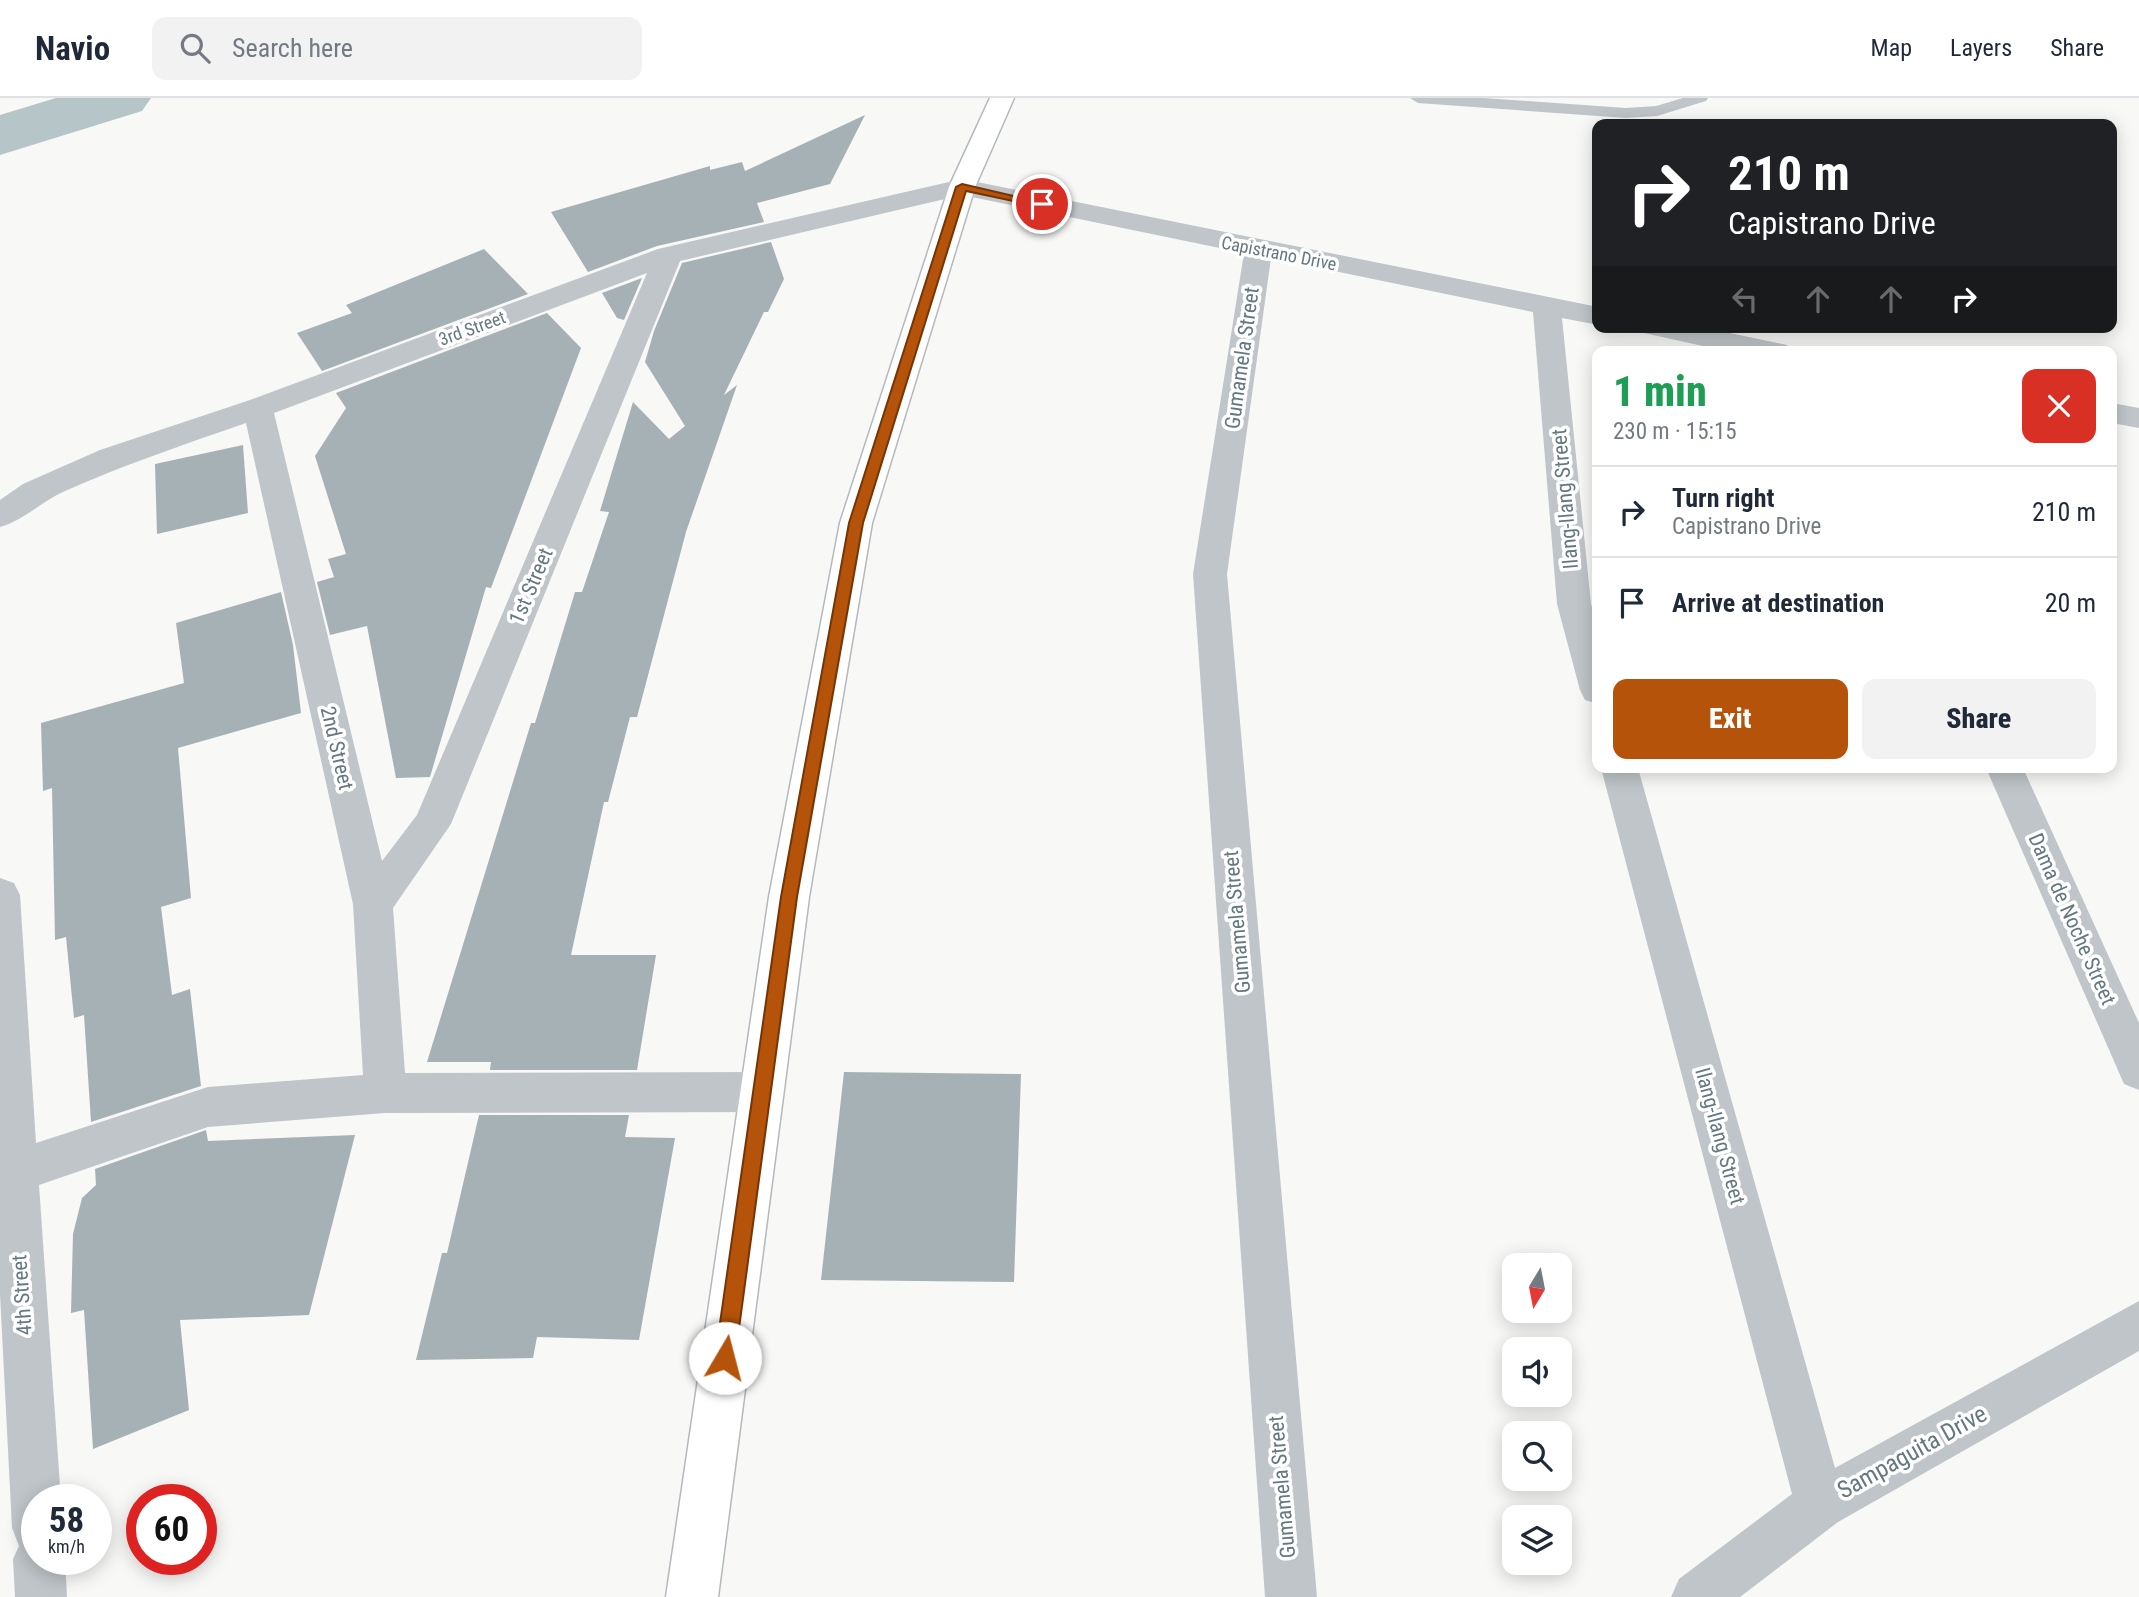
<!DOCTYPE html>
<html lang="en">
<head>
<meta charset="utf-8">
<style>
	body { margin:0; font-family:"Roboto Condensed",sans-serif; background:#f2f2f3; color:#1f2937; height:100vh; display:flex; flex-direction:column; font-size:26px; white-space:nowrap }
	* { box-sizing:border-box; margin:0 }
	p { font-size:23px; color:#747a83 }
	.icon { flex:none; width:38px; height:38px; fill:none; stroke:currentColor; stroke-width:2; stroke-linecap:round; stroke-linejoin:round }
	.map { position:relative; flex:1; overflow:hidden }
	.sheet { position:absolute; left:1592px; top:248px; width:525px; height:427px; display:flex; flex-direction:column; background:#fff; border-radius:14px; box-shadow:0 4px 18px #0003 }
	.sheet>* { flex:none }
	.guide { position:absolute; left:1592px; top:21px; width:525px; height:214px; border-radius:14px; box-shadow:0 4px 18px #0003; background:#202124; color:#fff; overflow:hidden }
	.needle { width:46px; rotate:190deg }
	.fabs { position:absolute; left:1502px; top:1155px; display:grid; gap:14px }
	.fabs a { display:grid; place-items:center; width:70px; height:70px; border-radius:14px; background:#fff; box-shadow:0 4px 18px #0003; font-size:35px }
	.speed { position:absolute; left:21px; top:1386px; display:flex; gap:14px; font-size:35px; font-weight:700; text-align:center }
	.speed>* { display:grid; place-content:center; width:91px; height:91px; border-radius:50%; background:#fff; box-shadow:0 4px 18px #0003; line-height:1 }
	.speed small { font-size:18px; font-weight:400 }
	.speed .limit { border:10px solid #d22; background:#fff; color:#111 }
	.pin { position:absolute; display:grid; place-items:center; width:60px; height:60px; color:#fff; margin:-30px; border:4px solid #fff; border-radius:50%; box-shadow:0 2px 7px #0007 }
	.me { position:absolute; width:77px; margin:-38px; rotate:8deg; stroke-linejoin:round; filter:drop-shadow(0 0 5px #0008) }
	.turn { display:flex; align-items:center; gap:24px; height:147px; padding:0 21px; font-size:32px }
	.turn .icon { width:91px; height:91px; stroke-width:2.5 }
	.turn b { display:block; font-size:49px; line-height:60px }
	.lanes { display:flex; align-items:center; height:66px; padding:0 21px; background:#0003; justify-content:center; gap:35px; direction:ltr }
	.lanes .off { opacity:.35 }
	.round { display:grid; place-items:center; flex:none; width:74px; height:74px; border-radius:14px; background:#f2f2f3 }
	.overview { display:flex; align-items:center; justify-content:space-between; height:119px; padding:0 21px }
	h1 { font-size:42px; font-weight:800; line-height:52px; color:#1e9e55 }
	.action { display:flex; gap:14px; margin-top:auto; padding:14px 21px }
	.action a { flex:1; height:80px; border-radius:14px; background:#b45309; color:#fff; font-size:28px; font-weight:800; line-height:80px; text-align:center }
	.action a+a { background:#f2f2f3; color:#1f2937 }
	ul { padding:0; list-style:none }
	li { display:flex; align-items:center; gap:21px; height:91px; padding:0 21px; border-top:2px solid #e0e1e3 }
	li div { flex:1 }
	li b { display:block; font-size:26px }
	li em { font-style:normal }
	header { display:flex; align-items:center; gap:42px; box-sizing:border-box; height:98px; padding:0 35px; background:#fff; border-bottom:2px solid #e0e1e3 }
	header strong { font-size:33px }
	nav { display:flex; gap:38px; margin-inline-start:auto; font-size:24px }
	.search { width:490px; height:63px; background:#f2f2f3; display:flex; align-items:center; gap:18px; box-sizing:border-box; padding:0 24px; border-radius:14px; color:#747a83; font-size:26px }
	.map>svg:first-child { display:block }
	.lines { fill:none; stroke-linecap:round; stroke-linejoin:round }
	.river { fill:#b6c5c7; fill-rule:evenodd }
	.building { fill:#a6b1b5 }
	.primary-casing { stroke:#b3b9bc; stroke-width:3 }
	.lane { fill:#bfc5c8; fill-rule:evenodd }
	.street { fill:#bfc5c8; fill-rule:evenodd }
	.primary { fill:#fff; fill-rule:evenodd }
	.route { fill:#b45309; stroke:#753606; stroke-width:2 }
	.labels { text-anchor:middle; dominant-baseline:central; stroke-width:7; stroke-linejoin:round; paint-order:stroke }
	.far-street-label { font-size:18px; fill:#647880; stroke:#fff }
	.street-label { font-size:21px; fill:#647880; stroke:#fff }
	.near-street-label { font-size:24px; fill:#647880; stroke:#fff }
</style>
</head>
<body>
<header>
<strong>Navio</strong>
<div class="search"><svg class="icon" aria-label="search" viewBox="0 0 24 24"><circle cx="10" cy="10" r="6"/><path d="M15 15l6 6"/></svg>Search here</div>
<nav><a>Map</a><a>Layers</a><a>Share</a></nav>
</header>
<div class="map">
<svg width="2139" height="1499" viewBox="0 0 2139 1499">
	<rect width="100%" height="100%" fill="#f8f8f6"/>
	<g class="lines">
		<path class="river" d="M56 0H151L142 13 0 57V17Z"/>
	</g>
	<path class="building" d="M865 17 830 86 757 105 764 124 657 148 588 174 551 114 710 68V72L742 64 745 73Z
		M771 144 784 181 768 214H764L724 297 737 287 686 434 637 619H630L608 704H604L571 857H656L637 972H490L491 964H427L531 625H535L575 494H582L609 414 600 413 633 304 669 341 685 328 645 264 654 233 682 165Z
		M484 151 528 196 322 273 297 235 352 215 346 207Z
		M642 180 624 222 617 220 602 195Z
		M547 215 581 250 491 490 486 489 430 679 396 680 367 528 330 537 317 484 334 479 328 461 346 456 315 358 346 310 336 295Z
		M243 347 248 415 157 436 155 366Z
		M281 494 293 547 301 615 178 650 191 800 161 809 172 897 190 891 201 988 91 1024 84 917 74 920 66 839 55 842 52 690 43 693 41 625 184 585 176 525Z
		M844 974 1021 976 1014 1184 821 1182Z
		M479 1017H629L625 1039 675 1040 639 1242 537 1239 533 1260 416 1262 442 1155H447Z
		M206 1032 208 1043 355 1037 309 1217 180 1222 189 1312 93 1351 84 1212 71 1215 73 1136 82 1100 96 1087 95 1071Z"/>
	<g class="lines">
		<defs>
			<path id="primary" d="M990 0H1014L975 89 872 425 809 799 718 1499H666L769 799 840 425 949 89Z"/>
		</defs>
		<use href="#primary" class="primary-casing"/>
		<path class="lane" d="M1410 0H1484L1626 10 1656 8 1683 0H1708L1706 3 1657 18 1626 20 1418 5Z"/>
		<path class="street" d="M962 81 1598 209V227L1562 220 1591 506 1598 529V606L1585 602 1580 592 1557 506 1533 214 1271 160 1227 476 1317 1499H1265L1193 476 1244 155 962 97 680 163 451 726 393 810 405 975 762 974 777 980 783 994 777 1008 762 1014 385 1015 208 1029 39 1087 61 1402H37V1461H65L67 1499H15L13 1461 19 1448 12 1430 0 1196V780L14 785 20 797 36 1045 208 989 363 977 353 806 246 325C185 346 124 367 65 393 42 403 23 423 0 429V402L23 386 100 352 247 303 658 151ZM647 175 417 717 382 763 274 315Z
			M1640 229H1701L1787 247 1792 254H1730L1644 235Z
			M2112 305 2139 310V330L2112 325Z
			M1601 670H1638L1835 1370 2139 1203V1253L1838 1424 1740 1499H1671L1679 1481 1792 1396Z
			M1986 670H2023L2139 925V992L2124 986Z"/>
		<use href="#primary" class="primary"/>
	</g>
	<path class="route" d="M962 86 1048 106 1042 109 966 93 863 425 797 799 735 1260 732 1267 725 1270 718 1267 715 1260 781 799 849 425 956 89Z"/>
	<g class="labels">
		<g class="far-street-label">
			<text transform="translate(1279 155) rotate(11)">Capistrano Drive</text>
			<text transform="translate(472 230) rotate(-20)">3rd Street</text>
		</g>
		<g class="street-label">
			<text transform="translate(1242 260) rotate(-82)">Gumamela Street</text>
			<text transform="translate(1565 401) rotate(-95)">Ilang-Ilang Street</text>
			<text transform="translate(531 488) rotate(-67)">1st Street</text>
			<text transform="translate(337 650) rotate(77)">2nd Street</text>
			<text transform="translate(2072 821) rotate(66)">Dama de Noche Street</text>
			<text transform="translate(1237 824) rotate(-95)">Gumamela Street</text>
			<text transform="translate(1720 1038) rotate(75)">Ilang-Ilang Street</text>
			<text transform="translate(22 1197) rotate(-94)">4th Street</text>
			<text transform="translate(1282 1389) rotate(-95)">Gumamela Street</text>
		</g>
		<g class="near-street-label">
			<text transform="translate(1912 1354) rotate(-29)">Sampaguita Drive</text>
		</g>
	</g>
</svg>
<div class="fabs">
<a><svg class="needle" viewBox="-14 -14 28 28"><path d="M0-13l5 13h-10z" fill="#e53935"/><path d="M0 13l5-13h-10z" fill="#747a83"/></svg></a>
<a><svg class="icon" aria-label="sound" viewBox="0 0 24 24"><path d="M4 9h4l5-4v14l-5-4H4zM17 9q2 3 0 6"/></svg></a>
<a><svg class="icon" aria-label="search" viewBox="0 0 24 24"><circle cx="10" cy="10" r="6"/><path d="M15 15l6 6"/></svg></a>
<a><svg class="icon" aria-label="layers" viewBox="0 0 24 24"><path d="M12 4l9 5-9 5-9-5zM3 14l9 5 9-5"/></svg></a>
</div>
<div class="speed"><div>58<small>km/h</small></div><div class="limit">60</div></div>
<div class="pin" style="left:1042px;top:106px;background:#d93025"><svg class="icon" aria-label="arrive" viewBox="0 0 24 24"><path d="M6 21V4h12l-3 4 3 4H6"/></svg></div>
<svg class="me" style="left:725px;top:1260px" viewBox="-20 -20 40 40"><circle r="19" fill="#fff"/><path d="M0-13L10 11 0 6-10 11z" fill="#b45309"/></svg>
<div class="guide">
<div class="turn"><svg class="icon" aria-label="right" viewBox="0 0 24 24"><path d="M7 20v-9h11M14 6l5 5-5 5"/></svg><div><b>210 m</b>Capistrano Drive</div></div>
<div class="lanes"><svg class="icon off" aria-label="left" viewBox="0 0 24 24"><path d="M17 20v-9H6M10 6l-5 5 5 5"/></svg><svg class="icon off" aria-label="ahead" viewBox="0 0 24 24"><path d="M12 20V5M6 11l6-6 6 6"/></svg><svg class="icon off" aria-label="ahead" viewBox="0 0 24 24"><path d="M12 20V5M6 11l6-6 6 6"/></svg><svg class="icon" aria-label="right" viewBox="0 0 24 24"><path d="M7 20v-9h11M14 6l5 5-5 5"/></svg></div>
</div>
<section class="sheet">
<div class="overview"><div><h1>1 min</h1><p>230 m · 15:15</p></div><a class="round" style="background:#d93025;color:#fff"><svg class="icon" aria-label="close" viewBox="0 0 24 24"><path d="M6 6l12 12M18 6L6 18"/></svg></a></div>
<ul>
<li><svg class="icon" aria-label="right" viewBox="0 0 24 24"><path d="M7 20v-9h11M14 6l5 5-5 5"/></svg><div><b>Turn right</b><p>Capistrano Drive</p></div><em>210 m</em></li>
<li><svg class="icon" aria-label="arrive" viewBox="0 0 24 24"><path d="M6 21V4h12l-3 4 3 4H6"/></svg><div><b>Arrive at destination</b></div><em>20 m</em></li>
</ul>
<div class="action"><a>Exit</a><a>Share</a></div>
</section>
</div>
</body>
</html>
